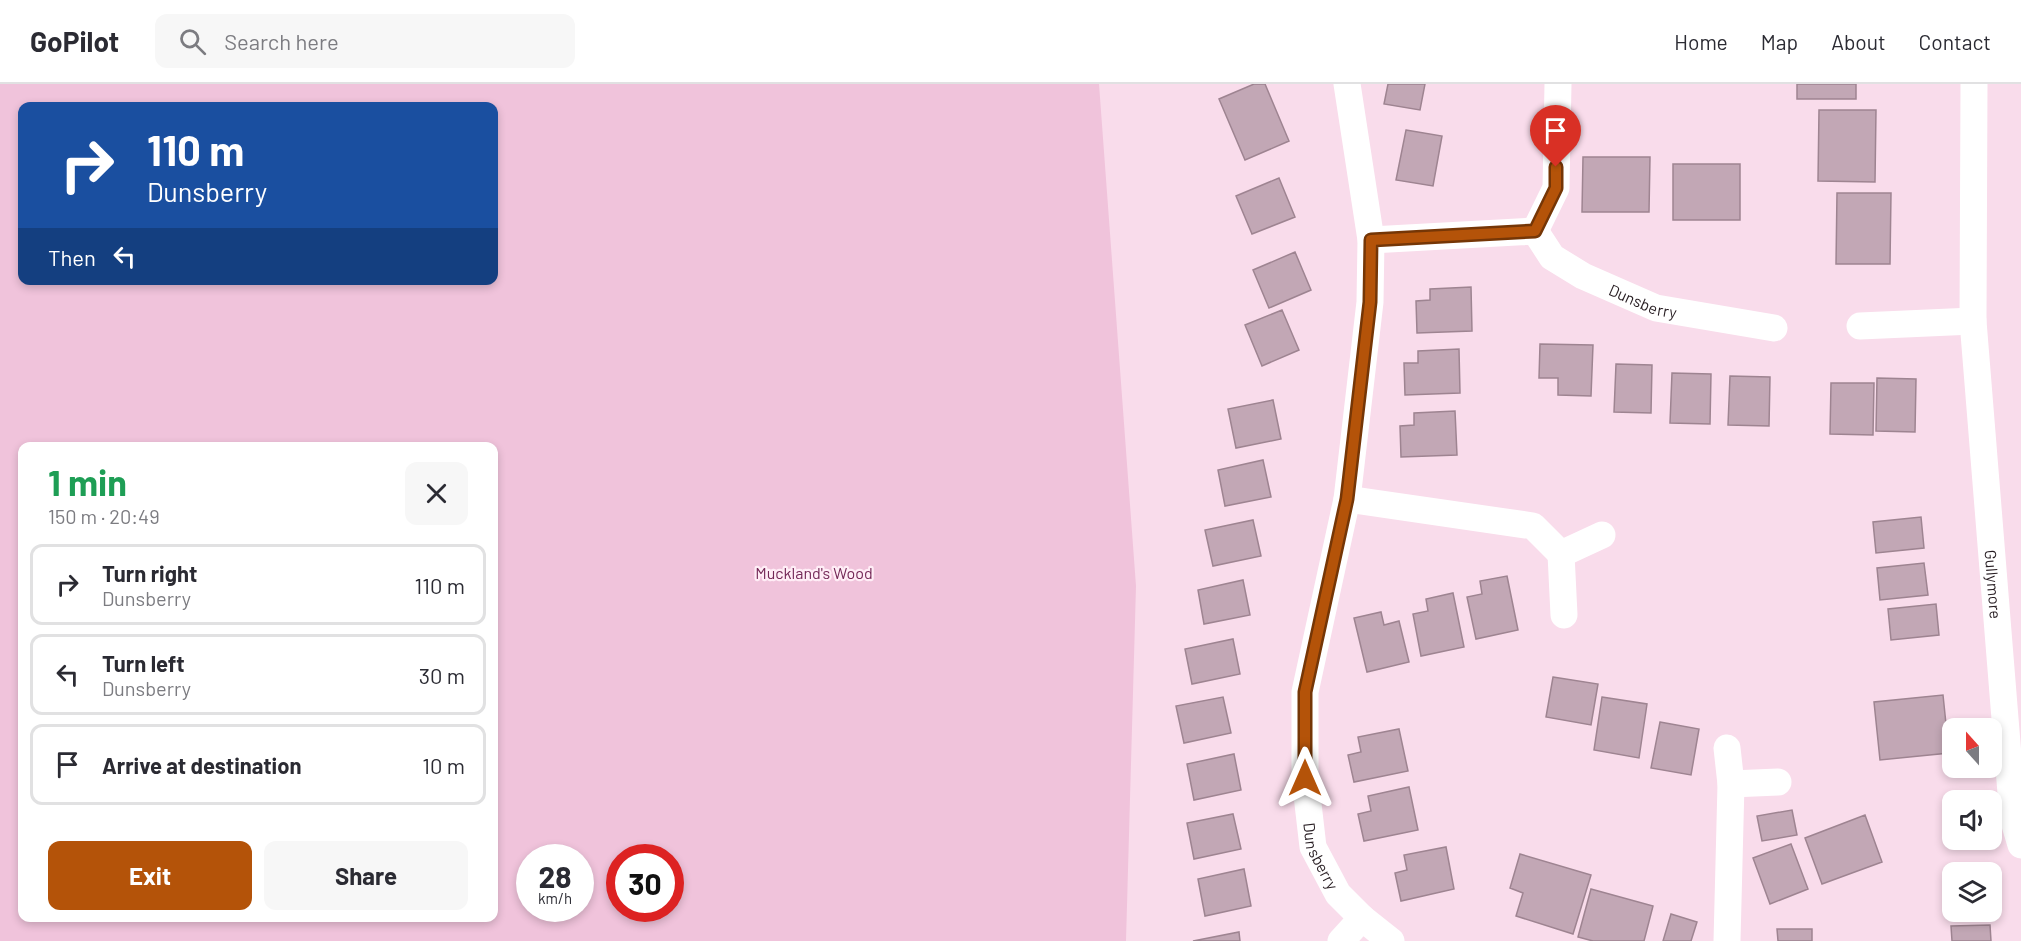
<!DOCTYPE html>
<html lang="en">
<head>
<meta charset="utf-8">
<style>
	body { margin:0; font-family:Barlow,sans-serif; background:#f7f7f7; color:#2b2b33; height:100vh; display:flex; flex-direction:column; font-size:22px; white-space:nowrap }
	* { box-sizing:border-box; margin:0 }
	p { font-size:20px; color:#7c7c81 }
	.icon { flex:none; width:33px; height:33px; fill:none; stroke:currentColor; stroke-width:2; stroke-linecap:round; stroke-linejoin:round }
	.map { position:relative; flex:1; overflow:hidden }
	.details { position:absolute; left:18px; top:358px; width:480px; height:480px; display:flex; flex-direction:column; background:#fff; border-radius:12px; box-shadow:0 3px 9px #0003 }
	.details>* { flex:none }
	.hud { position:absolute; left:18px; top:18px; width:480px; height:183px; border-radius:12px; box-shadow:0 3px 9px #0003; background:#1a4fa0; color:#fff; overflow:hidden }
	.needle { width:39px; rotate:339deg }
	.fabs { position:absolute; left:1942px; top:634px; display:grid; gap:12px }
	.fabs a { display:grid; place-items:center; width:60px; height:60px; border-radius:12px; background:#fff; box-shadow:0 3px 9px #0003; font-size:30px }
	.speed { position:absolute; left:516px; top:760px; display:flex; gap:12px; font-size:30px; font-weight:700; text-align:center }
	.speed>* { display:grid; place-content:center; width:78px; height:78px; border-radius:50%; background:#fff; box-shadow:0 3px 9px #0003; line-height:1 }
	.speed small { font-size:15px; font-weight:400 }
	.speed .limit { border:9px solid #d22; background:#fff; color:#111 }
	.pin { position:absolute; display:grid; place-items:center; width:51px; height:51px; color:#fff; margin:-62px -26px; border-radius:50% 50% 50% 0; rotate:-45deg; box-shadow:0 0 6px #0007 }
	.pin .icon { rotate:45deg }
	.me { position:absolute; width:66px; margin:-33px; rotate:0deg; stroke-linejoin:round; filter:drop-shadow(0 0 4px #0008) }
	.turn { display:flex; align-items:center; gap:21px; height:126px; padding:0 30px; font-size:27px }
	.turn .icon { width:78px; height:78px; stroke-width:2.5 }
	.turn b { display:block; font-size:42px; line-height:51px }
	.then { display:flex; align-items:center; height:57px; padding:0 30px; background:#0003; gap:12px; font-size:22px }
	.round { display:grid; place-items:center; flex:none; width:63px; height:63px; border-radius:12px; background:#f7f7f7 }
	.head { display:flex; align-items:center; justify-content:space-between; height:102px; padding:0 30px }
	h1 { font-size:36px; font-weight:700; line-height:45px; color:#1e9e55 }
	.cta { display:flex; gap:12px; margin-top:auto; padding:12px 30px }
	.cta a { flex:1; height:69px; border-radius:12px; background:#b45309; color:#fff; font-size:24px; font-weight:700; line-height:69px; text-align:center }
	.cta a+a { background:#f7f7f7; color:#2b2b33 }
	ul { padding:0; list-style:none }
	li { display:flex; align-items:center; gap:18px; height:81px; margin:0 12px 9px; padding:0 18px; border:3px solid #e1e1e2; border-radius:12px }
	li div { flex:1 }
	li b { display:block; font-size:22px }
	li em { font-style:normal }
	header { display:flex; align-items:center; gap:36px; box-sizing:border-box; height:84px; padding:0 30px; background:#fff; border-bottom:2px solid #e1e1e2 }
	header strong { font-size:28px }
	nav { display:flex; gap:33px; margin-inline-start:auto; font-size:21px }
	.search { width:420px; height:54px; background:#f7f7f7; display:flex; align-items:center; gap:15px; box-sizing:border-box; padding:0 21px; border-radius:12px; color:#7c7c81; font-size:22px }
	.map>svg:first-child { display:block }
	.green { fill:#f0c3db; fill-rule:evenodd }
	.building { fill:#c2a7b5; stroke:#9e8491; stroke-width:1.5 }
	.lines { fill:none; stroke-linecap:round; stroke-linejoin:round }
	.street { stroke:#fff; stroke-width:27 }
	.route-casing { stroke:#753606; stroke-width:15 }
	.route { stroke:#b45309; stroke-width:10 }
	.labels { text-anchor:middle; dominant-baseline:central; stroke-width:4.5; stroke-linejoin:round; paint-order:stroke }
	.street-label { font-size:16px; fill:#271d22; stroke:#ffedf6 }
	.park-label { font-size:16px; fill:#742857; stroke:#ffedf6 }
</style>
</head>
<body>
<header>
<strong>GoPilot</strong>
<div class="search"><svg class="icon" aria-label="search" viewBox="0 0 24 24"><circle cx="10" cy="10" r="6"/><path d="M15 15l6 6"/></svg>Search here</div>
<nav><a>Home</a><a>Map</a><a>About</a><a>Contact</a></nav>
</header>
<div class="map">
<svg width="2021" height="857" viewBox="0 0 2021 857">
	<rect width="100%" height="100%" fill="#f9dceb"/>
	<path class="green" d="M0 0H1099L1136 502 1126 857H0ZM22 22H494V196H22ZM22 363H494V834H22ZM530 774H580V825H530ZM620 774H670V825H620Z"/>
	<path class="building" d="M1254 0H1265L1289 57 1245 76 1219 15Z
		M1388 0H1425L1420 26 1384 20Z
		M1797 0H1856V15H1797Z
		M1819 26H1876L1875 98 1818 97Z
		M1406 46 1442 52 1433 102 1396 96Z
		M1583 73H1650L1649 128H1582Z
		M1673 80H1740V136H1673Z
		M1279 94 1295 133 1252 150 1236 112Z
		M1837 109H1891L1890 180H1836Z
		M1295 168 1311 206 1269 224 1253 186Z
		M1471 203 1472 247 1417 249 1416 217 1430 216V205Z
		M1282 226 1299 266 1262 282 1245 241Z
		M1540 260 1593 261 1591 312 1558 311V294H1539Z
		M1459 265 1460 309 1405 311 1404 279H1418V267Z
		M1616 280 1652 281 1651 329 1614 328Z
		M1672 289 1711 290 1710 340 1670 339Z
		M1730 292 1770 293 1769 342 1728 341Z
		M1877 294 1916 295 1915 348 1876 347Z
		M1831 299H1874L1873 351 1830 350Z
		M1273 316 1281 355 1236 364 1228 325Z
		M1455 327 1457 371 1401 373 1400 342 1414 341V329Z
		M1263 376 1271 413 1225 422 1218 386Z
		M1921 433 1924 464 1876 469 1873 438Z
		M1253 436 1261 472 1213 482 1205 446Z
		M1924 479 1928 511 1880 516 1877 484Z
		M1507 492 1518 546 1476 555 1467 513 1482 510 1480 497Z
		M1243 496 1250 531 1204 540 1198 506Z
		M1453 509 1464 563 1421 572 1413 530 1428 527 1426 515Z
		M1936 520 1939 551 1891 556 1888 525Z
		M1381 528 1384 541 1399 537 1409 578 1367 588 1354 534Z
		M1233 555 1240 590 1192 600 1185 565Z
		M1553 593 1598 600 1591 641 1546 633Z
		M1943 611 1949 669 1880 676 1874 618Z
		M1223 613 1231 649 1184 659 1176 622Z
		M1602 613 1647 620 1639 674 1594 666Z
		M1660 638 1699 645 1691 691 1651 684Z
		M1399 645 1408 687 1354 698 1348 671 1361 668 1358 653Z
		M1234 670 1241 706 1194 716 1187 680Z
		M1409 703 1418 746 1364 757 1358 730 1371 727 1368 712Z
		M1792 726 1797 751 1762 757 1757 732Z
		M1233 730 1241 765 1194 775 1187 739Z
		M1865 731 1882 778 1822 800 1805 754Z
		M1791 760 1808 805 1770 820 1753 774Z
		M1446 763 1454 805 1401 817 1395 789 1407 786 1404 771Z
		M1520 770 1591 791 1573 850 1516 832 1523 809 1510 804Z
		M1244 785 1251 822 1205 832 1198 795Z
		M1591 805 1653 822 1644 857H1593L1578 853Z
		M1671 830 1697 838 1691 857H1663Z
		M1990 841 1991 857H1952L1951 842Z
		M1777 845H1812V857H1778Z
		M1239 848 1240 857H1193Z"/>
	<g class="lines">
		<g class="street">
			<path id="s1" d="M1347 0 1371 156 1370 218 1347 415 1305 608V694L1313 763 1338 810 1362 834 1391 857"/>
			<path id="s2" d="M1974 0 1973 237 2013 734 2021 761"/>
			<path d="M1535 147 1556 104 1558 0"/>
			<path id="s3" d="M1371 156 1535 147 1552 173 1583 192 1656 224 1774 244"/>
			<path d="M1860 242 1973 237"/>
			<path d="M1347 415 1533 442 1561 470"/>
			<path d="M1564 531 1561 470 1602 451"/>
			<path d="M1731 700 1778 698"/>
			<path d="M1341 857 1362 834"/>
			<path d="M1727 857 1731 700 1727 664"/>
		</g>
	</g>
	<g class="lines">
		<defs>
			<path id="route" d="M1305 694V608L1347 415 1370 218 1371 156 1535 147 1556 104V83"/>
		</defs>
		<use href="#route" class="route-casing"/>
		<use href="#route" class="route"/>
	</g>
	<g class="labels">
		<g class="street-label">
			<text stroke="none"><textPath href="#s3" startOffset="297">Dunsberry</textPath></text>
			<text stroke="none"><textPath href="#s2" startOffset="501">Gullymore</textPath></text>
			<text stroke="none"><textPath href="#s1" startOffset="782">Dunsberry</textPath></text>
		</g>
		<g class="park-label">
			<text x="814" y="488">Muckland's Wood</text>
		</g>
	</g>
</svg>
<div class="fabs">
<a><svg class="needle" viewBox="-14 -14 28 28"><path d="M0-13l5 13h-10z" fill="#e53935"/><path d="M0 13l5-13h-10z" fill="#7c7c81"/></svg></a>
<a><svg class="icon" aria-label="sound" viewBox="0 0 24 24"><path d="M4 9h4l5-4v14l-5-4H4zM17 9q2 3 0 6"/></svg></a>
<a><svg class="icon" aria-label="layers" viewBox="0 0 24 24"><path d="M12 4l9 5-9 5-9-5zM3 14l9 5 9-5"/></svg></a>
</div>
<div class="speed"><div>28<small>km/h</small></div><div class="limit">30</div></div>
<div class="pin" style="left:1556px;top:83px;background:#d93025"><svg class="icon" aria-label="arrive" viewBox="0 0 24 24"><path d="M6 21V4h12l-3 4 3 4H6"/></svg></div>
<svg class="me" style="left:1305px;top:694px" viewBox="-20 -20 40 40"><path d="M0-17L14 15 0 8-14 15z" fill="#b45309" stroke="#fff" stroke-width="4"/></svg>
<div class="hud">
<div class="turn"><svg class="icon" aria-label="right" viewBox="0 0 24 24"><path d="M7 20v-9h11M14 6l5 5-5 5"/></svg><div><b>110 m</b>Dunsberry</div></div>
<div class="then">Then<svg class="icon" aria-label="left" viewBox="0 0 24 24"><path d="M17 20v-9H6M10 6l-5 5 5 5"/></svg></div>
</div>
<section class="details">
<div class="head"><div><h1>1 min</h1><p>150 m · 20:49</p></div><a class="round"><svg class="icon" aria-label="close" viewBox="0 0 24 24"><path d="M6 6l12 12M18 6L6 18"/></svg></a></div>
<ul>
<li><svg class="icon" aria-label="right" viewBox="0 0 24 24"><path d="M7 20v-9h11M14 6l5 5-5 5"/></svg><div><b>Turn right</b><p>Dunsberry</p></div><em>110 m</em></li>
<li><svg class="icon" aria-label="left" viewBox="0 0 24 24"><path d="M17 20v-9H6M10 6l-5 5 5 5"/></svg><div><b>Turn left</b><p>Dunsberry</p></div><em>30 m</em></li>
<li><svg class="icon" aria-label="arrive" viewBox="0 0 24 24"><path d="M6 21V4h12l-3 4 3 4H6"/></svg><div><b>Arrive at destination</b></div><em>10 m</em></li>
</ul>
<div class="cta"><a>Exit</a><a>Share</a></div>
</section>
</div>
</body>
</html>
